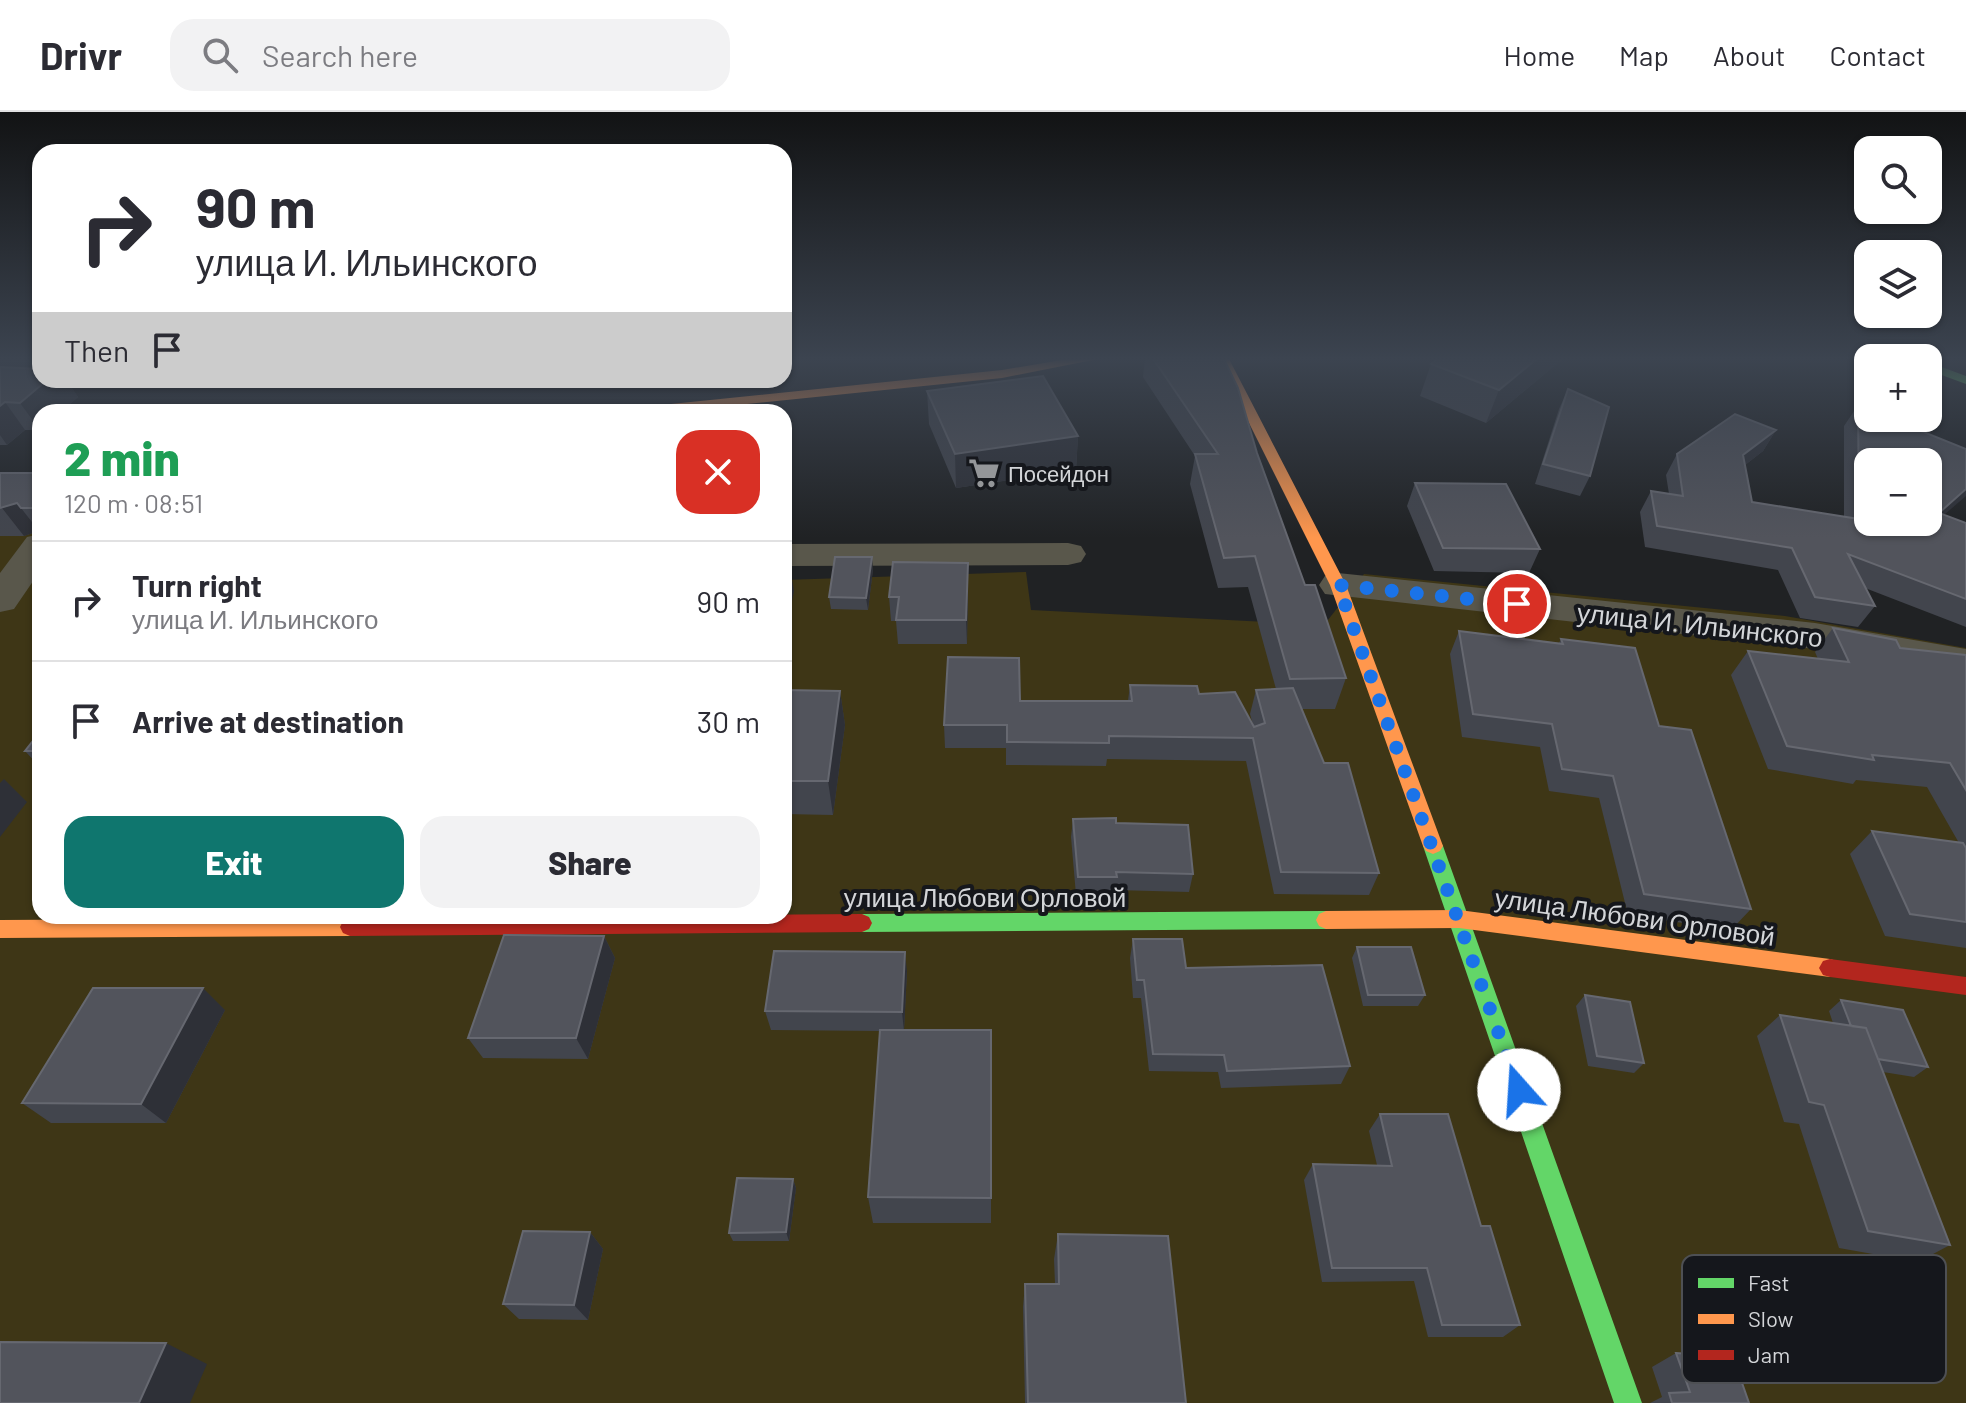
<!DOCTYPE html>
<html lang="en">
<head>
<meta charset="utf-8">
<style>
	body { margin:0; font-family:Barlow,sans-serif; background:#f2f2f3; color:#2b2b33; height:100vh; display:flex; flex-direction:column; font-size:30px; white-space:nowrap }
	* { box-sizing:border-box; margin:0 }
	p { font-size:26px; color:#7c7c81 }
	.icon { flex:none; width:44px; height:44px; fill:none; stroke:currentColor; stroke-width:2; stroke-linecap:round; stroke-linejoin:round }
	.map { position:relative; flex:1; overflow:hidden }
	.sheet { position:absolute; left:32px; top:292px; width:760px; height:520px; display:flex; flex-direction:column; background:#fff; border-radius:24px; box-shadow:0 2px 6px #0004 }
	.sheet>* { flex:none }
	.hud { position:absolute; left:32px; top:32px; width:760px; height:244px; border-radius:24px; box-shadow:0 2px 6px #0004; background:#fff; color:#2b2b33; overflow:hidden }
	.fabs { position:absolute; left:1854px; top:24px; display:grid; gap:16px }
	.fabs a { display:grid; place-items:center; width:88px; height:88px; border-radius:16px; background:#fff; box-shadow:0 2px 6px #0004; font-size:40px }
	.pin { position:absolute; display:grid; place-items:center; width:68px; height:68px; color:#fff; margin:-34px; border:4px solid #fff; border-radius:50%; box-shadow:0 2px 8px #0007 }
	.me { position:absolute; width:88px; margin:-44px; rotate:341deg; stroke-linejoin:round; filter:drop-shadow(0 0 6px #0008) }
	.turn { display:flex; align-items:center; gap:28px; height:168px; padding:0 32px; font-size:36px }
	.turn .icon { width:104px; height:104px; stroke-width:2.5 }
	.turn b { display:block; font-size:56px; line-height:68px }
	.then { display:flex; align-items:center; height:76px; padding:0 32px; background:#0003; gap:16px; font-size:30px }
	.round { display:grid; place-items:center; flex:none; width:84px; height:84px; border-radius:24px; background:#f2f2f3 }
	.head { display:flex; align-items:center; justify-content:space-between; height:136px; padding:0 32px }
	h1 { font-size:48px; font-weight:800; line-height:60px; color:#1e9e55 }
	.primary-button { display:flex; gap:16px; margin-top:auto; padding:16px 32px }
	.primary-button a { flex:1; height:92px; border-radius:24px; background:#0f766e; color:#fff; font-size:32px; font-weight:800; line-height:92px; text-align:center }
	.primary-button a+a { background:#f2f2f3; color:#2b2b33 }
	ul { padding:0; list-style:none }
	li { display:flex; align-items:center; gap:24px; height:120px; padding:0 32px; border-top:2px solid #e1e1e2 }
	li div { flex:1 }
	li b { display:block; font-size:30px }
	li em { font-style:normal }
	header { display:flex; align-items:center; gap:48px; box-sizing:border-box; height:112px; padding:0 40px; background:#fff; border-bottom:2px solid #e1e1e2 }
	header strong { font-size:38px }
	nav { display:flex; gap:44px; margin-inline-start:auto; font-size:28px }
	.search { width:560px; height:72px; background:#f2f2f3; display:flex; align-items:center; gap:20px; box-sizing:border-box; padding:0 28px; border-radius:24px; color:#7c7c81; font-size:30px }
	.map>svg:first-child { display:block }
	.green { fill:#3e3616 }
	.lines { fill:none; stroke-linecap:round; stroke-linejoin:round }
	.street { fill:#59574b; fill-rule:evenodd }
	.fast { fill:#63d668; fill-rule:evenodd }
	.slow { fill:#ff974d; fill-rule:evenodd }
	.jam { fill:#b3261e; fill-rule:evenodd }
	.wall { fill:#42454d }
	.shaded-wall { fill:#2e3037 }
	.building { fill:#52545c; stroke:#666870; stroke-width:2; fill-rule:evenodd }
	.route { stroke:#1a73e8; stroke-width:14; stroke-dasharray:0 25.2 }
	.labels { text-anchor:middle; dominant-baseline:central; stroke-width:8; stroke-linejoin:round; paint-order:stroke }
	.far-poi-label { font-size:22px; fill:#d3d5d8; stroke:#15171c; text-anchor:start }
	.street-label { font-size:26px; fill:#d3d5d8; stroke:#15171c }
	.key { fill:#15171c; stroke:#4e5054; stroke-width:2 }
	.key-label { font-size:22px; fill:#d3d5d8 }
</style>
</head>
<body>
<header>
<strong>Drivr</strong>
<div class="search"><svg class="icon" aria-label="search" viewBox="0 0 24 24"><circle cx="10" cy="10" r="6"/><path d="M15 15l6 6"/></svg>Search here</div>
<nav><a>Home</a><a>Map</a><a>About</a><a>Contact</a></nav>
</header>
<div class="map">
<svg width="1966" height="1291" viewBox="0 0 1966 1291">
	<rect width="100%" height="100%" fill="#202224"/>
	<path class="green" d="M0 392H40V804H784V468L1026 460 1031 498 1324 513 1364 462 1785 504 1966 536V1291H0Z"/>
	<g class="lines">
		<path class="street" d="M40 422V459L14 497 0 500V461L27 425Z
			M1068 431 1081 434 1086 442 1081 450 1068 453 784 454V432Z
			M1338 461 1815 511 1966 537V565L1815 537 1325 482 1319 473 1325 464Z"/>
		<path class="fast" d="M1928 250 1966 264V272L1928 258Z
			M1433 726 1440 729 1443 734 1642 1291H1614L1423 734 1426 729Z
			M1326 799 1333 802 1336 808 1333 814 1326 817 862 820 855 817 852 811 855 805 862 802Z"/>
		<path class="slow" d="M1079 245H1108L1002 266 669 300H626L632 296 1002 258Z
			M1216 245H1228L1346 473 1443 734 1440 739 1433 742 1426 739 1423 734 1330 473Z
			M1459 798 1830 847 1837 849 1841 856 1837 863 1830 865 1459 816 1326 817 1319 814 1316 808 1319 802 1326 799Z
			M350 806 357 809 360 815 357 821 350 824 0 826V808Z"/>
		<path class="jam" d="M862 802 869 805 872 811 869 817 862 820 350 824 343 821 340 815 343 809 350 806Z
			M1830 847 1966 865V883L1830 865 1823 863 1819 856 1823 849Z"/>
	</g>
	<path class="wall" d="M0 245H40L26 256 40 268H66L78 285 61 300H40V318H25L7 333H0Z
		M1145 245H1223L1305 473 1346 566 1335 597H1301L1324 651 1379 761 1369 783 1274 782 1246 649 1107 647 1106 654 1006 653V636H945L944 613 1020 589H1128L1130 573 1199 582 1253 613 1250 602 1256 578 1276 577 1248 475 1218 476 1190 372 1195 344 1143 265Z
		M1439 245H1565L1486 311 1420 284 1431 252Z
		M1568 277 1590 364 1580 384 1535 372 1559 297Z
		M927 279 1078 324 1076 358 956 376 929 312Z
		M1858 293 1944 403 1966 411V515L1865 476 1875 494 1858 515 1800 506 1778 458 1645 435 1640 400 1651 379 1669 382 1666 363 1677 342 1776 318 1763 339 1745 353 1752 390 1844 405V314Z
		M0 361H40V420L39 419 24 424H0Z
		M1415 371 1540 437 1529 461 1434 459 1407 394Z
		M968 451 967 532H898L896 509H891L889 485Z
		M873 457 868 498 831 497 829 485Z
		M1833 516 1900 536 1966 543V836L1885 824 1850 742 1872 719 1959 731 1927 675 1856 668 1853 672 1768 657 1731 563 1748 539 1818 547 1815 540Z
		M1459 519 1559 531 1561 527 1659 614 1751 797 1731 818 1628 803 1599 686 1549 679 1540 635 1462 625 1450 542Z
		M784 578 840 579 845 613 833 703 784 702Z
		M40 620V655L25 639Z
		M1073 707 1116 711 1193 762 1189 780 1115 778 1114 783H1076L1071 725Z
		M604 824 615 846 588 947 483 946 468 926Z
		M1133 827 1186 856 1350 954 1341 972 1221 976 1218 960 1149 959 1141 886H1133L1130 846Z
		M1357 835 1425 883 1418 894H1363L1352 846Z
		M907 859 904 918 991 1086V1111H873L868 1085 880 919 771 918 765 899Z
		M1585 883 1644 951 1634 961 1588 954 1576 894Z
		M1841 888 1928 955 1914 965 1883 960 1950 1133 1918 1150 1839 1136 1799 1012 1784 1010 1757 924 1780 903 1833 911 1829 899Z
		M225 898 166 1011H51L22 991Z
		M1380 1002 1481 1114 1520 1213 1503 1225H1428L1414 1169 1322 1170 1304 1068 1313 1052 1377 1053 1369 1019Z
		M793 1067 796 1076 789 1129H733L729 1121Z
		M590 1120 603 1137 588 1208 519 1207 503 1192Z
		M1058 1122 1186 1291H1025L1023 1195 1025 1172H1055L1054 1147Z
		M1676 1241 1749 1291H1650L1662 1285 1652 1255Z"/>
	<path class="shaded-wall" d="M0 245H40V246L0 276Z
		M1539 245H1565L1486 311 1499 278Z
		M47 268H66L78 285 61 300H40V318L20 291Z
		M5 290 25 318 7 333 0 323V294Z
		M1776 318 1763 339 1731 364 1743 343Z
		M1078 324 1076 358 956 376 955 342Z
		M1966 377V384L1922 422 1939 401Z
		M17 391 39 419 24 424 2 396Z
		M872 445 873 457 868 498 866 486Z
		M968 451V474L967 532 966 508Z
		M790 456 794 479 784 530V485Z
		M840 579 845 613 833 703 828 669Z
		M4 667 27 690 0 725V671Z
		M604 824 615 846 588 947 576 926Z
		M905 840 907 859 904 919 902 900Z
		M203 876 225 898 166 1011 141 992Z
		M793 1067 796 1076 789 1129 786 1120Z
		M590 1120 603 1137 588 1208 574 1193Z
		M166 1231 207 1252 190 1291H139Z"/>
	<path class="building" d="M1152 245H1223L1238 276 1257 341 1305 473H1315L1346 566 1290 567 1255 444 1224 446 1195 342H1218Z
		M1439 245H1539L1499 278 1431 252Z
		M0 255 40 257V268H47L20 291 5 290 0 294Z
		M1043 264 1078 324 955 342 927 279Z
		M1568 277 1609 295 1590 364 1543 352Z
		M1858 293 1868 298V306H1889L1966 337V377L1939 401 1966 411V487L1848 442 1875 494 1815 485 1792 436 1657 414 1651 379 1683 384 1677 342 1735 302 1776 318 1743 343 1752 390 1859 407ZM1868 350H1928V410H1868Z
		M0 361H40V396H21L17 391 0 396Z
		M1415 371 1506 372 1540 437 1443 436Z
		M835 445H872L866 486 829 485Z
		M893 450 968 451 966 508H896L899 485H889Z
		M784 456H790L784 485Z
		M1833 516 1896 528 1900 536 1966 543V678L1950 651 1872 643 1874 648 1787 634 1748 539 1849 550Z
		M1459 519 1563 532 1561 527 1635 536 1659 614 1691 618 1751 797 1644 782 1613 664 1562 657 1552 612 1473 602Z
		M948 545 1019 546 1020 589H1132L1130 573 1197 574 1199 582 1235 580 1254 615 1265 611 1256 578 1293 576 1324 651H1348L1379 761 1281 760 1253 626 1109 624V631L1007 630V613H944Z
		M784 578 840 579 828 669H784Z
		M40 620V639H25Z
		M1116 706V711L1188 713 1193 762 1116 760 1117 765H1078L1073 707Z
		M1872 719 1963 731 1966 736V810L1910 802Z
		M504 823 604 824 576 926H468Z
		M1133 827H1182L1186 856 1322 853 1350 954 1227 959 1224 943 1153 942 1144 868H1137Z
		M1357 835H1411L1425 883H1368Z
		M774 839 905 840 902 900 765 899Z
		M93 876H203L141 992 22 991Z
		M1585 883 1630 890 1644 951 1597 944Z
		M1841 888 1903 898 1928 955 1878 947 1866 916 1851 914Z
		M1780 903 1866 916 1950 1133 1868 1119 1824 993 1809 990Z
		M880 918H991V1086L868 1085Z
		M1380 1002H1448L1481 1114H1490L1520 1213H1442L1427 1156H1332L1313 1052 1392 1054Z
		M737 1066 793 1067 786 1120 729 1121Z
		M523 1119 590 1120 574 1193 503 1192Z
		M1058 1122 1168 1124 1186 1291H1028L1025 1172H1059Z
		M0 1230 166 1231 139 1291H0Z
		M1676 1241 1733 1245 1749 1291H1672L1669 1281 1690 1280Z"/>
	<linearGradient id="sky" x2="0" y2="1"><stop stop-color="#121314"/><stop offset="0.58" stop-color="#3c4450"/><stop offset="1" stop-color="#3c4450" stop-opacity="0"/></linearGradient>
	<rect width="1966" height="426" fill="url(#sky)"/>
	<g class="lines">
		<path class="route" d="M1517 492 1338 473 1519 978"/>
	</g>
	<defs>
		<symbol id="supermarket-bare" viewBox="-9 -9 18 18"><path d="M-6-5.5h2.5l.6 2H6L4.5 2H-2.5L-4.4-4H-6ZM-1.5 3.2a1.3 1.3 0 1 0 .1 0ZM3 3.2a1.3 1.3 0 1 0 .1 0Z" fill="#949699" stroke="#15171c" stroke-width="2.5" paint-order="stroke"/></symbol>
	</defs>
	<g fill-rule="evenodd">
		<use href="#supermarket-bare" x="962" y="339" width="44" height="44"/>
	</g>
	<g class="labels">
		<g class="far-poi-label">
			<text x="1008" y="361">Посейдон</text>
		</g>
		<g class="street-label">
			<text transform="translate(1700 512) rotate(6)">улица И. Ильинского</text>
			<text x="985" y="784">улица Любови Орловой</text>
			<text transform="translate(1635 804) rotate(8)">улица Любови Орловой</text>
		</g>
	</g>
	<rect x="1682" y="1143" width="264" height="128" rx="12" class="key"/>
	<rect x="1698" y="1166" width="36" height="10" fill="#63d668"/>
	<rect x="1698" y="1202" width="36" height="10" fill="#ff974d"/>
	<rect x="1698" y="1238" width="36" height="10" fill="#b3261e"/>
	<g class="key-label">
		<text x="1748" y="1179">Fast</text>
		<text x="1748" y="1215">Slow</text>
		<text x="1748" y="1251">Jam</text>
	</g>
</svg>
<div class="fabs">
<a><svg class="icon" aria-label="search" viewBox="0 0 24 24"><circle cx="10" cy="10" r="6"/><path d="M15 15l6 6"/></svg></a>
<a><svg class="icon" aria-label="layers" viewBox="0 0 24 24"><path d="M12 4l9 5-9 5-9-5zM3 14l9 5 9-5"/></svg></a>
<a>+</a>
<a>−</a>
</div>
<div class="pin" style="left:1517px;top:492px;background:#d93025"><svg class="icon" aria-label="arrive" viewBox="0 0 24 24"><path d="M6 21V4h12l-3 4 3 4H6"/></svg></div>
<svg class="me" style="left:1519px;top:978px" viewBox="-20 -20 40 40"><circle r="19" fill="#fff"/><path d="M0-13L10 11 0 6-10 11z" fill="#1a73e8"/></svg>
<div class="hud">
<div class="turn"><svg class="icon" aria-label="right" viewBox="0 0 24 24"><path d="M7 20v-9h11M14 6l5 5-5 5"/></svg><div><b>90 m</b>улица И. Ильинского</div></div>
<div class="then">Then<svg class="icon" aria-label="arrive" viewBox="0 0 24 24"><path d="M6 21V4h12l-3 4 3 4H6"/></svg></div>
</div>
<section class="sheet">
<div class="head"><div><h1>2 min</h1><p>120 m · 08:51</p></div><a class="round" style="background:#d93025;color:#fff"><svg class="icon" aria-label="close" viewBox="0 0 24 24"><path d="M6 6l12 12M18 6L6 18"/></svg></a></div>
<ul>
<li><svg class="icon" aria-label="right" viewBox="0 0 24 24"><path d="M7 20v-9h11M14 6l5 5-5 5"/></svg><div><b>Turn right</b><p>улица И. Ильинского</p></div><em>90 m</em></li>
<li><svg class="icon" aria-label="arrive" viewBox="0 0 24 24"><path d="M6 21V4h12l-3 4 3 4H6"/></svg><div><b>Arrive at destination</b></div><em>30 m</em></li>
</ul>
<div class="primary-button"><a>Exit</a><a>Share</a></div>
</section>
</div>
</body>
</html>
